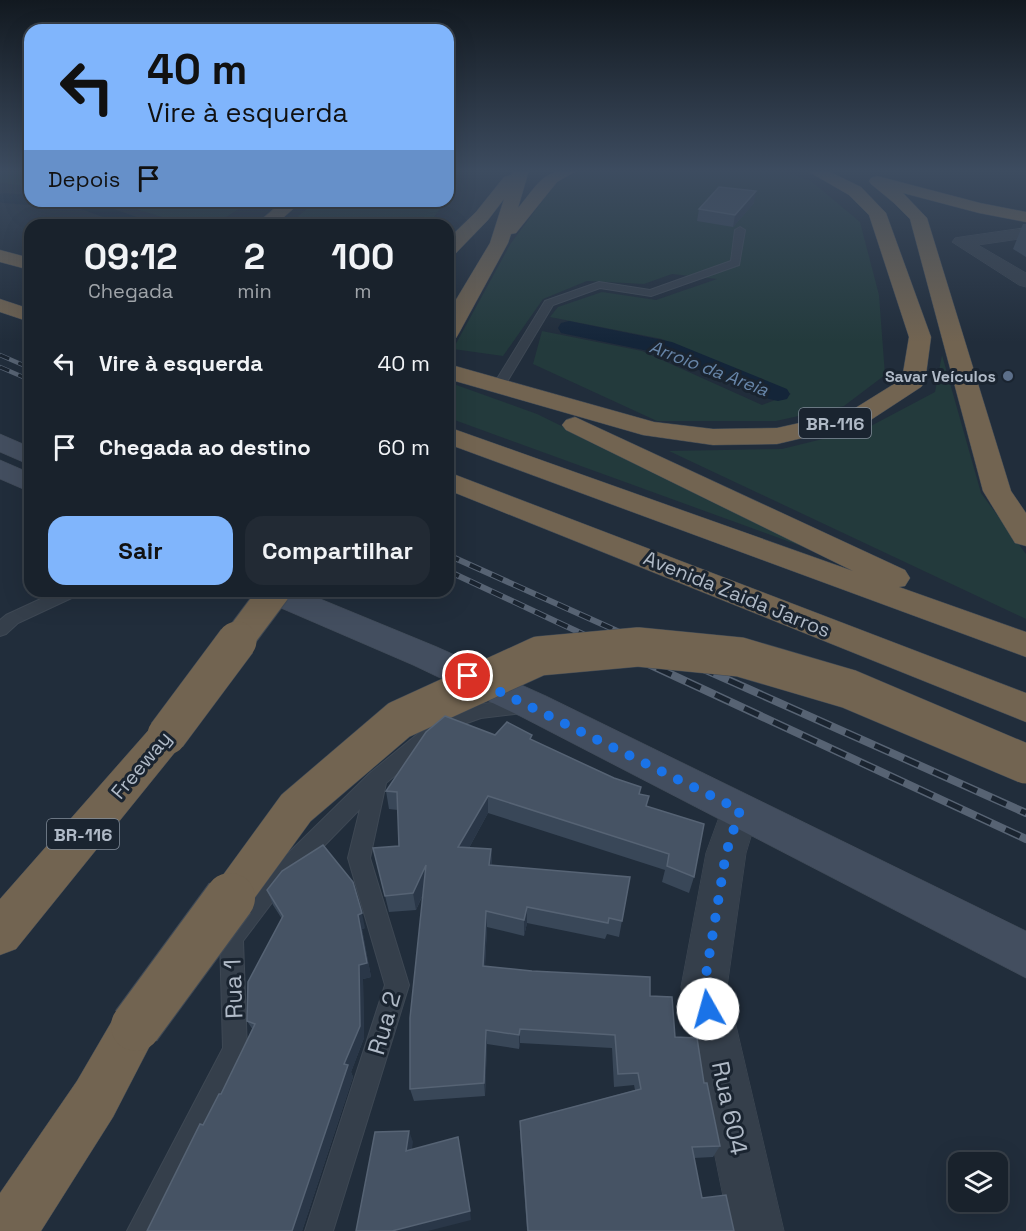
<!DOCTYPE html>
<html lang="pt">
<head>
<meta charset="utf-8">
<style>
	body { margin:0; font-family:"Space Grotesk",sans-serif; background:#222a34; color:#f1f3f6; height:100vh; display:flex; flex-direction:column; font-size:22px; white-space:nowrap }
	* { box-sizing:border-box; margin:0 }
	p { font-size:20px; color:#9fa4a9 }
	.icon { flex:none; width:33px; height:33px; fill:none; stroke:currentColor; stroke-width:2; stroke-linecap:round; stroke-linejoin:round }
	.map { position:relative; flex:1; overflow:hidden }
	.drawer { position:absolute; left:24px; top:219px; width:430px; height:378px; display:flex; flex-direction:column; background:#19222c; border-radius:18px; box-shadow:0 6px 24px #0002,0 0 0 2px #373f48 }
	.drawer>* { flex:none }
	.hud { position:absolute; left:24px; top:24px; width:430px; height:183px; border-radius:18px; box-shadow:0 6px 24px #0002,0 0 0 2px #373f48; background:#80b5fc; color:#111; overflow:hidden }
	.buttons { position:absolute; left:948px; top:1152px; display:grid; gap:12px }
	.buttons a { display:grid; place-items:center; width:60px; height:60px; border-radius:12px; background:#19222c; box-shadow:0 6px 24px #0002,0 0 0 2px #373f48; font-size:30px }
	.pin { position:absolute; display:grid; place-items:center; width:51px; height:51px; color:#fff; margin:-26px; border:3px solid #fff; border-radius:50%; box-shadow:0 2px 6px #0007 }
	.me { position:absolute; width:66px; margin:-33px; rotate:353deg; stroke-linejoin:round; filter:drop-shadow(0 0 4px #0008) }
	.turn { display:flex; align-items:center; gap:21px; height:126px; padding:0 24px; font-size:27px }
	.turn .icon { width:78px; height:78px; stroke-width:2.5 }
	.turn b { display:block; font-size:42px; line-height:51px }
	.then { display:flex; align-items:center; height:57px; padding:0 24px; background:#0003; gap:12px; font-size:22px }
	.eta { display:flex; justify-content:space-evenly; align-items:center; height:102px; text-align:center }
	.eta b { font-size:36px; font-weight:700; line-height:42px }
	.cta { display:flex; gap:12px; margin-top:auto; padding:12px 24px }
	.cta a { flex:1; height:69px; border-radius:18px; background:#80b5fc; color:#111; font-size:24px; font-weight:700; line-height:69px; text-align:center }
	.cta a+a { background:#222a34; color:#f1f3f6 }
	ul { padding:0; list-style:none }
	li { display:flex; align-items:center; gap:18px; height:84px; padding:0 24px }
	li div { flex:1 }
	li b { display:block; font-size:22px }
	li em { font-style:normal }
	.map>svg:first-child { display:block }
	.green { fill:#233a3c }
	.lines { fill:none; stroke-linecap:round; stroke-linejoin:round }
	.canal { fill:#142539; fill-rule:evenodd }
	.service-casing { stroke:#3e4854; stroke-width:2 }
	.minor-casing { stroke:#3e4854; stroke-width:1 }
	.secondary-casing { stroke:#3e4854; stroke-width:1 }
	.motorway-casing { stroke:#404a56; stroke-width:1 }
	.service { fill:#353f4b; fill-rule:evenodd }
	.minor { fill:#353f4b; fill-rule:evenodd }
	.secondary { fill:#434e5f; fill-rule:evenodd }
	.motorway { fill:#726451; fill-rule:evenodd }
	.rail-far2-casing { stroke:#576373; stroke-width:4.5 }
	.rail-far1-casing { stroke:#576373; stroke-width:6 }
	.rail-casing { stroke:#576373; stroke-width:8 }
	.rail-far2 { stroke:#1a2430; stroke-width:3; stroke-dasharray:10; stroke-linecap:butt }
	.rail-far1 { stroke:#1a2430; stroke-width:4; stroke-dasharray:12; stroke-linecap:butt }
	.rail { stroke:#1a2430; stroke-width:5; stroke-dasharray:16; stroke-linecap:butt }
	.motorway-bridge-far2-casing { stroke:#404a56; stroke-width:32; stroke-linecap:butt }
	.motorway-bridge-far1-casing { stroke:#404a56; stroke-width:40; stroke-linecap:butt }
	.motorway-bridge-casing { stroke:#404a56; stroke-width:52; stroke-linecap:butt }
	.motorway-bridge-far2 { stroke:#726451; stroke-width:30 }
	.motorway-bridge-far1 { stroke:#726451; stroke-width:39 }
	.motorway-bridge { stroke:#726451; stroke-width:50 }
	.wall { fill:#394758 }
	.shaded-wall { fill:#2a3748 }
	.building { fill:#465364; stroke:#566374; stroke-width:1.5 }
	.route { stroke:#1a73e8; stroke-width:10; stroke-dasharray:0 18 }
	.service-dot { fill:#5c6f8a; stroke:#1a2430; stroke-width:2 }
	.labels { text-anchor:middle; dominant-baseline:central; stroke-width:6; stroke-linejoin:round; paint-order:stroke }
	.far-poi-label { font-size:16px; font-weight:bold; fill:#b0bac7; stroke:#1a2430; text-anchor:end }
	.far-water-label { font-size:18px; font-style:italic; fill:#6785a8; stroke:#1a2430 }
	.shield { fill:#1a2430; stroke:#838d9a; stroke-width:1.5 }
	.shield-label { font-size:18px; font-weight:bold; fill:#b0bac7 }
	.street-label { font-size:20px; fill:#b0bac7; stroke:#1a2430 }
	.near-street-label { font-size:24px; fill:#b0bac7; stroke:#1a2430 }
</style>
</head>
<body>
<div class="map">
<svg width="1026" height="1231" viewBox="0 0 1026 1231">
	<rect width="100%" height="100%" fill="#212d3b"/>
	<path class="green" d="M0 170H30V183L26 186 0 183Z
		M583 170H778L811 181 860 222 879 295 885 375 844 406 776 421H657L533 364 542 331 642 351 762 405 791 394 662 339 550 317 558 307 602 292 656 300 717 279 672 274 644 284 587 281 543 299 503 356 453 349 511 243 556 183Z
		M110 201H251L214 225H188Z
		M317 201H446L428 225H287Z
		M942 355 981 493 1026 554V619L669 451 782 449 867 428 935 392Z
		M448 382 537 414 823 554 449 418Z"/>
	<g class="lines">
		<path class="canal" d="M3 193 30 195V201H38L30 205 3 203 0 202V194Z
			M40 201H91L148 221 151 225H125L81 209 42 205Z
			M569 321 672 342 787 389 790 394 787 399 778 401 769 399 658 353 561 333 558 328 561 323Z"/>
		<defs>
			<path id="service" d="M740 227 745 230 739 265 651 296 600 288 553 305 502 390 498 391 492 387 545 301 599 282 650 290 731 261 735 230Z
				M58 591H80L78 595 18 623 6 634 0 636V620L6 615Z
				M526 700 532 702 535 707 532 712 481 718 450 729 386 783 370 858 409 985 333 1231H305L385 985 348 858 360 809 283 888 243 941 247 1050 156 1231H127L223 1048 220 938 223 930 267 874 370 773 436 719 480 704Z"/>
			<path id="minor" d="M1026 228V238L978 245 1026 273V287L1019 285 952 242 955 238 961 237Z
				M740 793 754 798 759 810 746 853 727 987 784 1231H730L681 987 706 853 726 798Z"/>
			<path id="secondary" d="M0 434 30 447V465L0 452Z
				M0 460 30 473V492L0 479Z
				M255 591H301L437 647 546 696 1026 931V978L520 716 413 665 260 599Z"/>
			<path id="motorway" d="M513 170H529L518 208C540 182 542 169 578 170L557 182 516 233 511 234 508 243 459 333 456 338 448 339V313L490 243 504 199 488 220 455 254 448 256V239L476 212 504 177 511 175Z
				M806 170H826L861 187 886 213 931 337 925 382 921 387 866 423 777 444 713 445 643 435 448 379V364L654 422 713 429 777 428 849 412 902 379 909 337 869 215 849 195Z
				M877 176 980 203 1026 212V222L979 213 903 193 927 218 1011 491 1026 513V546L1015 543 983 491 910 219 894 203 871 184 869 181 871 178Z
				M283 201H302L275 225H255Z
				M0 250 30 258V270L0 262Z
				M0 299 30 309V322L0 312Z
				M575 417 905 570 910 578 905 586 899 587 1026 632V657L448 444V427L853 571 566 430 562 425 566 420Z
				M448 472 1026 693V722L448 490Z
				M167 720 180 724 186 735 180 746 16 949 0 955V899L154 724Z
				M136 1002 153 1009 160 1026 113 1117 41 1231H0V1193L77 1081 119 1009Z"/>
		</defs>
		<use href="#service" class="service-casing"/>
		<use href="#minor" class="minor-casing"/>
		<use href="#secondary" class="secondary-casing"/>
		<use href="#motorway" class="motorway-casing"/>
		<use href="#service" class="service"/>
		<use href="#minor" class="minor"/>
		<use href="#secondary" class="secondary"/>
		<use href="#motorway" class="motorway"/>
		<defs>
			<path id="rail-far2" d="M0 355 30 368
				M0 367 30 380"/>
			<path id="rail-far1" d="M448 555 644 643
				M448 571 602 643"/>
			<path id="rail" d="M599 641 1026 839
				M641 641 1026 813"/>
		</defs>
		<use href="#rail-far2" class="rail-far2-casing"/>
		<use href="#rail-far1" class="rail-far1-casing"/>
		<use href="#rail" class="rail-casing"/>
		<use href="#rail-far2" class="rail-far2"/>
		<use href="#rail-far1" class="rail-far1"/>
		<use href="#rail" class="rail"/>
		<defs>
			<path id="motorway-bridge-far2" d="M236 643 275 591"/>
			<path id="motorway-bridge-far1" d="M167 735 237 641
				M229 900 296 808 399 720 539 656 638 647 740 657 849 689 1026 764"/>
			<path id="motorway-bridge" d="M136 1026 230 898"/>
		</defs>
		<use href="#motorway-bridge-far2" class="motorway-bridge-far2-casing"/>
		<use href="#motorway-bridge-far1" class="motorway-bridge-far1-casing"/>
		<use href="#motorway-bridge" class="motorway-bridge-casing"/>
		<use href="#motorway-bridge-far2" class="motorway-bridge-far2"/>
		<use href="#motorway-bridge-far1" class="motorway-bridge-far1"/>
		<use href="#motorway-bridge" class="motorway-bridge"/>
	</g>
	<path class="wall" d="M754 203 733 227 697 221 699 209Z
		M1023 224H1026V257L1013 249Z
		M495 735 532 740 640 794 647 806 694 877 689 893 662 882 665 870 488 813 469 848 491 849 492 865 630 877 619 937 607 934 605 939 527 923 524 936 487 927 485 966 650 996 704 1083 720 1146 713 1157 694 1158 702 1198 734 1231H527L520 1132V1121L635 1090 634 1085 614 1087 612 1048 520 1043 519 1049 487 1044 485 1096 414 1101 410 1089 423 895 416 910 389 912 373 848 399 846 398 810 389 809 386 791Z
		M267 890 365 928 362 929 371 977 363 979 364 1038 351 1072 353 1077 302 1231H147L203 1125 221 1094 253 1030 247 1021 282 919 273 905Z"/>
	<path class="shaded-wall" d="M756 191 754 203 733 227 735 215Z
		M488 796V813L460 864 458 847Z
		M491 849 492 865H489Z
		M426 865 428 882 416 910 413 893Z
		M527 907V923L524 936V920Z
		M486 911 487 927 484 981 483 966Z
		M362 913 365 928 362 929 371 977 363 979 364 1038 351 1072 353 1077 302 1231H292L344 1064 358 915Z
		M520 1029V1043L519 1049V1035Z
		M486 1030 487 1044 485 1096 484 1083Z
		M409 1131 413 1142 410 1162 406 1151Z
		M470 1211 471 1220 428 1231H392Z"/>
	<path class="building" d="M719 187 756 191 735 215 699 209Z
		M445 716 495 735 507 722 532 735 530 739 614 778 641 787 639 794 649 796 646 806 704 824 694 877 667 866 669 854 488 796 458 847 491 849 489 865 630 877 622 921 609 918 608 923 527 907 524 920 486 911 483 966 532 971 650 977V996L672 997 675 1037 697 1038 704 1083H707L720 1146 692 1147 702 1198 726 1195 734 1231H528L520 1121 641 1089 638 1073 618 1074 615 1035 520 1029 519 1035 486 1030 484 1083 410 1089V1018L426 865 413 893 385 896 373 848 399 846 397 792 386 791 426 732Z
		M323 845 353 882 362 913 358 915 367 963 359 965 360 1026 344 1064 348 1065 292 1231H147L200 1124 203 1125 219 1094H221L255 1024 247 1021 248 982 283 916 267 890 282 871Z
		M409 1131 406 1151 458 1137 470 1211 392 1231H356L375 1132Z"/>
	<linearGradient id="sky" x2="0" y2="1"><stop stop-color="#121920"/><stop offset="0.5" stop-color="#3d4c60"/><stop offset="1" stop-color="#3d4c60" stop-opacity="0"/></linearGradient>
	<rect width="1026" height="342" fill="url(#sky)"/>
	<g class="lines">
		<path class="route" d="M468 676 740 810 726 853 704 987 708 1009"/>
	</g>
	<circle class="service-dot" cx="1008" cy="376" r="6"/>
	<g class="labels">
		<g class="far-poi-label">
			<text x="996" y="376">Savar Veículos</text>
		</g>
		<g class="far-water-label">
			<text transform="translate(709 368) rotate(21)">Arroio da Areia</text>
		</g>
		<g class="shield">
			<rect x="799" y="408" width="72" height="30" rx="4.5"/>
			<rect x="47" y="819" width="72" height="30" rx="4.5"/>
		</g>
		<g class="shield-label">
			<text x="835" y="423">BR-116</text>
			<text x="83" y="834">BR-116</text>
		</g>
		<g class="street-label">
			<text transform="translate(737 594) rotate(22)">Avenida Zaida Jarros</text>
			<text transform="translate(141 765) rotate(-50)">Freeway</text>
		</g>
		<g class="near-street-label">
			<text transform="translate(233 989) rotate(-92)">Rua 1</text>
			<text transform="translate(384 1023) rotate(-74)">Rua 2</text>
			<text transform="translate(730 1108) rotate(78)">Rua 604</text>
		</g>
	</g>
</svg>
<div class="buttons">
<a><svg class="icon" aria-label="layers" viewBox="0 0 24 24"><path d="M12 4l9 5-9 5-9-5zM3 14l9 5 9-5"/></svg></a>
</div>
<div class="pin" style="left:468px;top:676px;background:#d93025"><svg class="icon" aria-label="arrive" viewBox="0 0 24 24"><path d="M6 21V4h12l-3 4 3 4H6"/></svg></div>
<svg class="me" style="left:708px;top:1009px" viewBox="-20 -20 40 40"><circle r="19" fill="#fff"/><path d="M0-13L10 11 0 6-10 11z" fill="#1a73e8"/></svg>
<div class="hud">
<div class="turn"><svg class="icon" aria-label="left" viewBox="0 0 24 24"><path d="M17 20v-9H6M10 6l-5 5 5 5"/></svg><div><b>40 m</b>Vire à esquerda</div></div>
<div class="then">Depois<svg class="icon" aria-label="arrive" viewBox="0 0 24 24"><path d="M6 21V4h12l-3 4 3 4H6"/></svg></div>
</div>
<section class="drawer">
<div class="eta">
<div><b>09:12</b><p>Chegada</p></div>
<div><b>2</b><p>min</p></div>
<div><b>100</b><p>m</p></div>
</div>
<ul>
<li><svg class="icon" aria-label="left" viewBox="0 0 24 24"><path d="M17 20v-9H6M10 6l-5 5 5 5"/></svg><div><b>Vire à esquerda</b></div><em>40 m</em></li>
<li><svg class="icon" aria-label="arrive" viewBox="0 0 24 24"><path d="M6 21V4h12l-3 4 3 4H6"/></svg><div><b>Chegada ao destino</b></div><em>60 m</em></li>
</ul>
<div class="cta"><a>Sair</a><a>Compartilhar</a></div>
</section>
</div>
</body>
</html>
